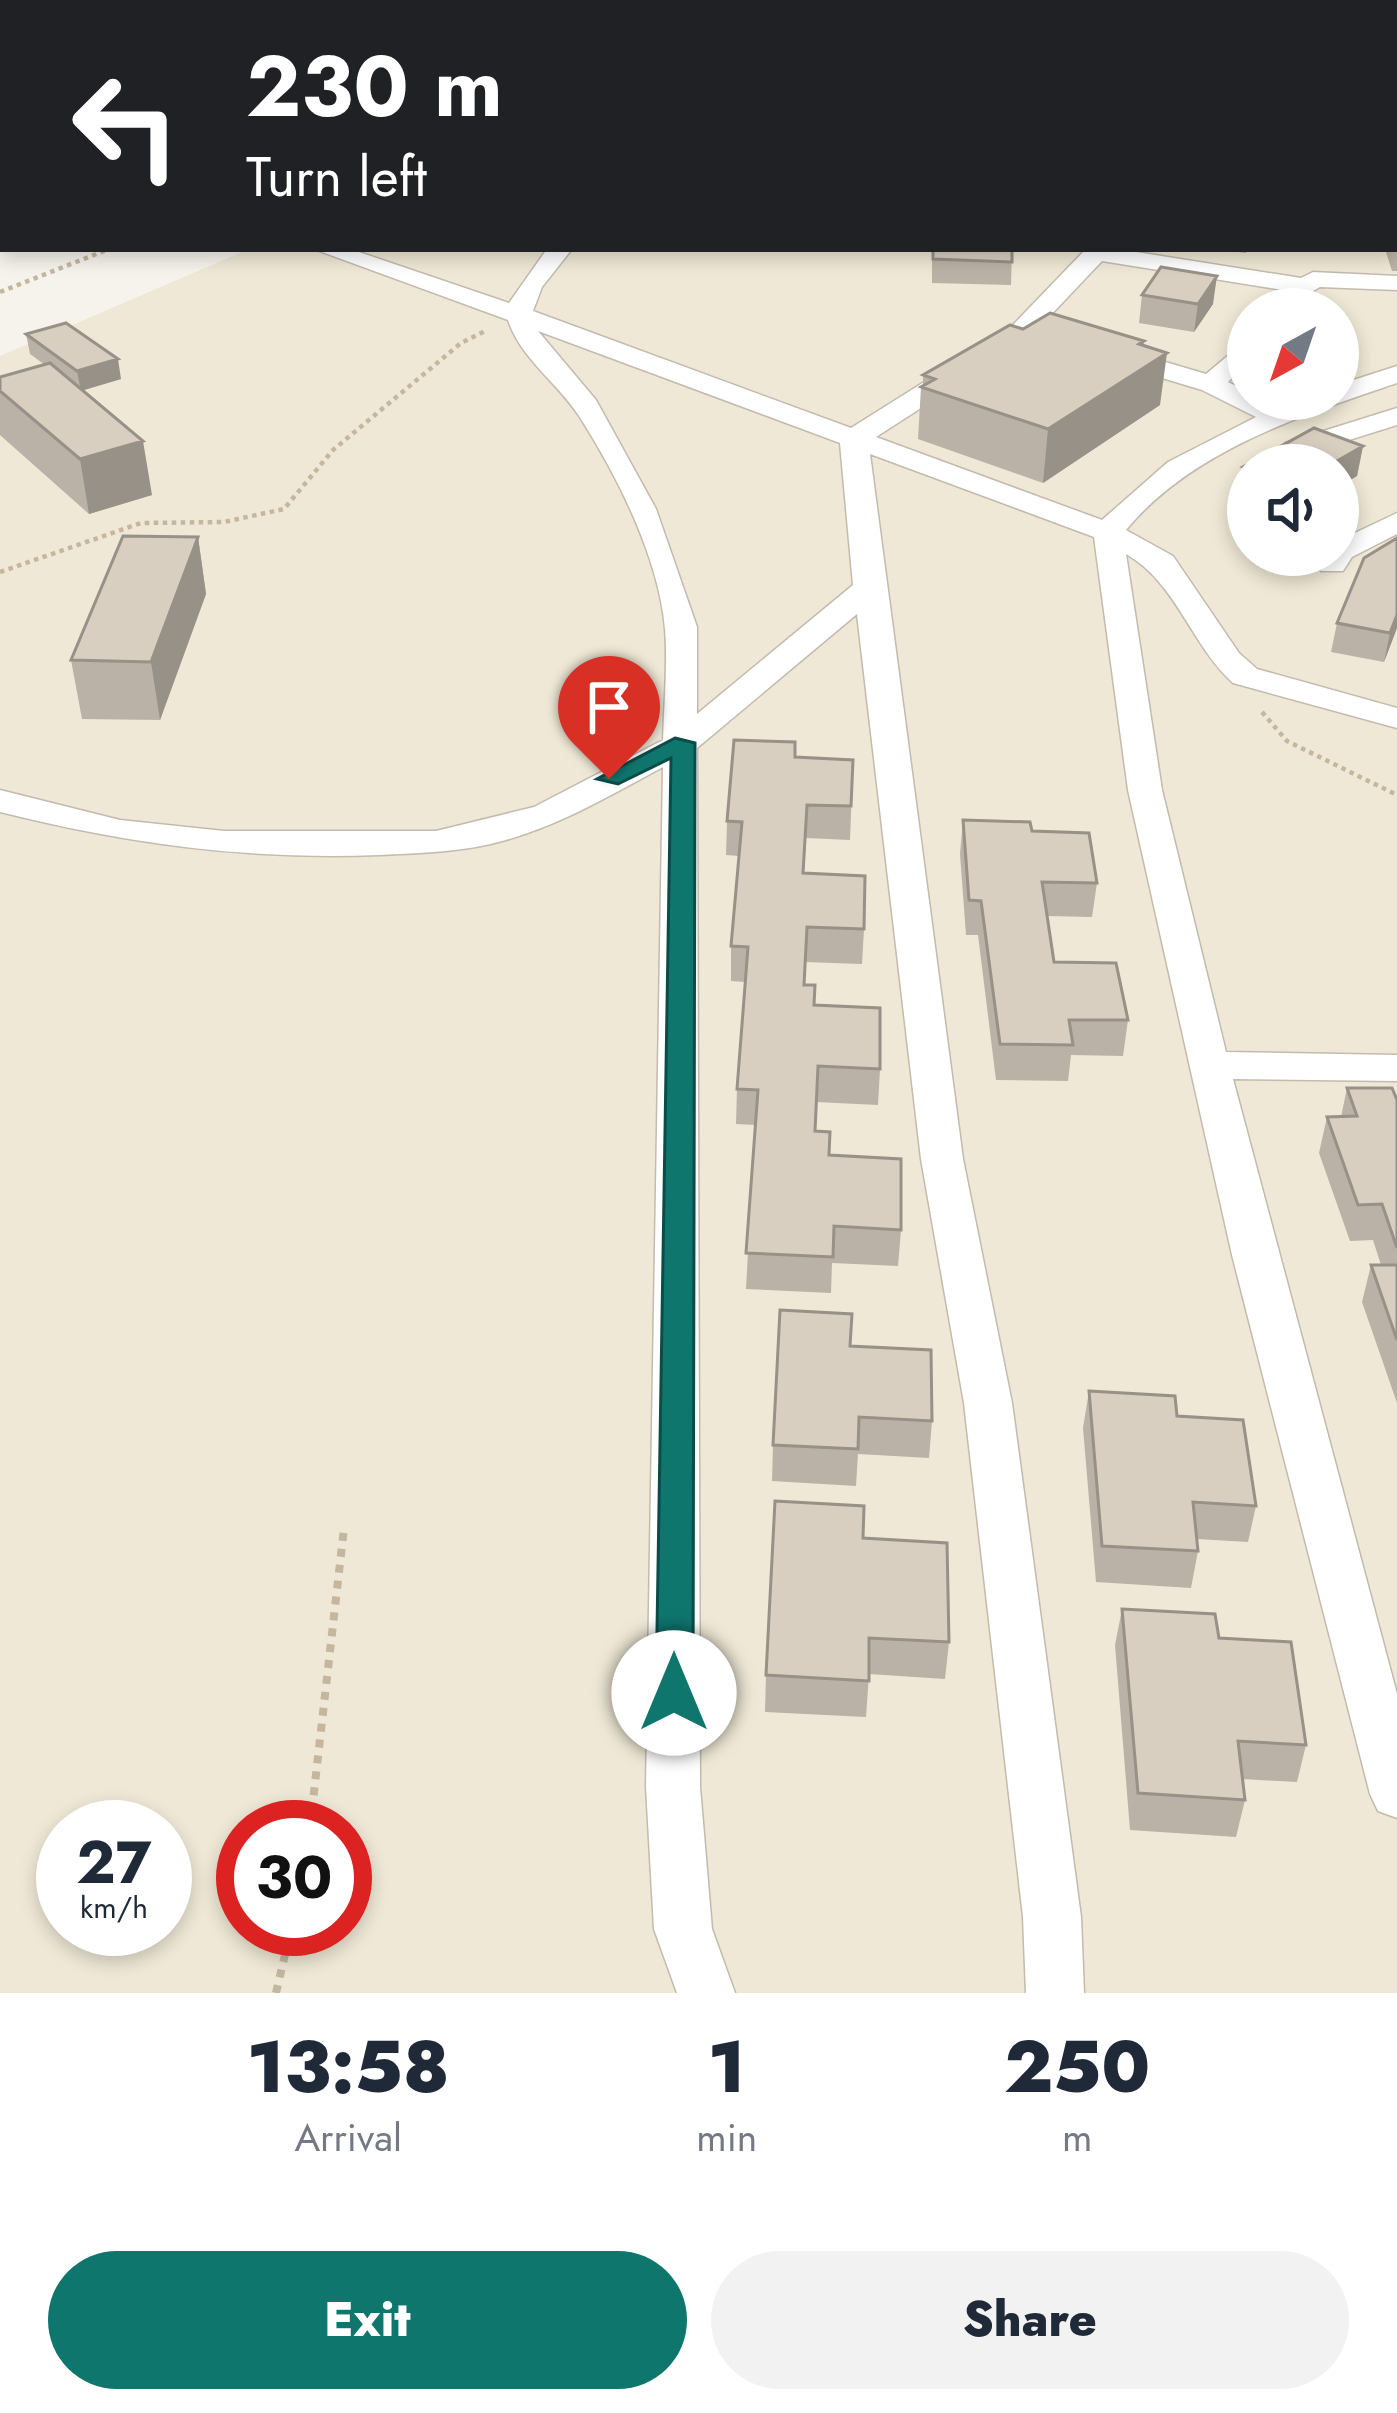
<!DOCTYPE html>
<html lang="en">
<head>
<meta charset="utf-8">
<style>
	body { margin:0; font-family:Jost,sans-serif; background:#f2f2f3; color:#1f2937; height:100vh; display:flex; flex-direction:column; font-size:45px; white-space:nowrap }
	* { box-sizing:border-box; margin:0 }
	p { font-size:39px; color:#747a83 }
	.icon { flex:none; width:66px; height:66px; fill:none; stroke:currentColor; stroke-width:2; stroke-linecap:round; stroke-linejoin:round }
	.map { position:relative; height:1993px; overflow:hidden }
	.panel { display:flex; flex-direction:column; background:#fff; flex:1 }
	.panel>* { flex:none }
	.banner { position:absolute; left:0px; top:0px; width:1398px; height:252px; box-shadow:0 6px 18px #0003; background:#202124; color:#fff; overflow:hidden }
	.needle { width:78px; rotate:220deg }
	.buttons { position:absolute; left:1227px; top:288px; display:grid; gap:24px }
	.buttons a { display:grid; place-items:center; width:132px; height:132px; border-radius:50%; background:#fff; box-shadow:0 6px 18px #0003; font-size:60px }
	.speed { position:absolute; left:36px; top:1800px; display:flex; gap:24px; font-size:60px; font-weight:700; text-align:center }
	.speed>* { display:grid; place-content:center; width:156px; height:156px; border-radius:50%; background:#fff; box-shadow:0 6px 18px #0003; line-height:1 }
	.speed small { font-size:30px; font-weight:400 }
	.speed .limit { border:18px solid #d22; background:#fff; color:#111 }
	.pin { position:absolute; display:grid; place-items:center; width:102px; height:102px; color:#fff; margin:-123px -51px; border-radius:50% 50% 50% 0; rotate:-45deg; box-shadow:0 0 12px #0007 }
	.pin .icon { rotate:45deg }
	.me { position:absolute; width:132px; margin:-66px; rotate:0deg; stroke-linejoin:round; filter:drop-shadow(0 0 9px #0008) }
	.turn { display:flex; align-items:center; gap:42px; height:252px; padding:0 48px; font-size:54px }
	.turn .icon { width:156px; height:156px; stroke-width:2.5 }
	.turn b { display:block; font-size:84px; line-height:102px }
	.eta { display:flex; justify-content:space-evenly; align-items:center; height:204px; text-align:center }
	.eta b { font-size:72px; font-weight:800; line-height:84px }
	.cta { display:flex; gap:24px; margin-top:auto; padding:24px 48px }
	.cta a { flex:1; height:138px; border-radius:72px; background:#0f766e; color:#fff; font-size:48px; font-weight:800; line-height:138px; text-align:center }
	.cta a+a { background:#f2f2f3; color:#1f2937 }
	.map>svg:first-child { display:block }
	.education { fill:#efe8d6; fill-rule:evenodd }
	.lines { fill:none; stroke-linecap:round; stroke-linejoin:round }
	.street-casing { stroke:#c2bbae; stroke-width:3 }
	.path-far1 { stroke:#c4b79f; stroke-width:4.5; stroke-dasharray:4.5 4.5; stroke-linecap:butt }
	.path { stroke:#c4b79f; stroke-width:8; stroke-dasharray:8 8; stroke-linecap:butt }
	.street { fill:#fff; fill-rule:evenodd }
	.wall { fill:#bab2a6 }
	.shaded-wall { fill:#979187 }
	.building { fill:#d8cfc1; stroke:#979187; stroke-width:3 }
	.route { fill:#0f766e; stroke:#0a4d48; stroke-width:3 }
</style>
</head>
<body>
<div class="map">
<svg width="1397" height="1993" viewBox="0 0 1397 1993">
	<rect width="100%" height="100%" fill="#f6f3ec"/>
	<path class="education" d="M434 0H1397V1993H0V356L249 249H1395V3ZM1248 309H1338V399H1248ZM1248 465H1338V555H1248ZM63 1827H165V1929H63ZM243 1827H345V1929H243Z"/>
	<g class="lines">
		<defs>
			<path id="street" d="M393 0H421L423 3H395Z
				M314 249H350L509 303 547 249H572L542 287 533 311 851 428 1010 328 1086 249H1117L1301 278 1313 272 1397 276V290L1320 287 1308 294 1102 261 1028 339 876 437 1102 520 1168 462 1256 417 1202 390 1109 362V350L1118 348 1206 374 1248 339V362L1228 382 1248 392V399L1279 407 1301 399H1338V385L1397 366V383C1303 415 1192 450 1126 530L1173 556 1239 653 1257 669 1397 708V728L1233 683C1191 645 1176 582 1126 554L1162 790 1226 1052 1397 1055V1081L1233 1079 1397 1694V1818L1378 1811 1370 1794 1232 1255 1128 790 1094 537 870 454 963 1159 1012 1403 1081 1917 1084 1993H1026L1023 1917 964 1403 921 1159 857 614 697 748 700 1787 712 1929 735 1993H677L654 1929 646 1787 663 767C611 795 562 824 506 840 465 852 421 853 379 855 246 860 128 844 0 812V790L120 820 224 831H436L534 807 663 740C664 704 668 665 665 629 659 558 617 475 579 416 557 382 521 359 508 320ZM538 331 840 443 853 585 697 714V627L656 509 596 400Z
				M1397 408V425L1295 457 1281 449 1285 443Z
				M1397 513V534L1352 557 1343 571H1321L1317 565 1323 555H1338V541Z"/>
		</defs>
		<use href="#street" class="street-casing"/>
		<path class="path-far1" d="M0 292 109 249
			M0 572 141 523 224 522 284 509 333 450 461 343 487 330
			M1262 712 1287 741 1397 795"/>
		<path class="path" d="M310 1827 344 1528
			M276 1993 291 1929"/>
		<use href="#street" class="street"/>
	</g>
	<path class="wall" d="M1337 0H1397V141L1395 135V3H1338Z
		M1395 145H1397V271H1392L1385 249H1395Z
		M932 249H1012L1011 285 932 283Z
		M1214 249H1247L1246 253Z
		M1142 295 1213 304 1194 332 1139 323Z
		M1023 329 1143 346 1160 405 1043 483 918 439 921 387 923 385V375Z
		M26 334 121 379 82 390 152 495 89 514 0 435V377L45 365 30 354Z
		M1314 428 1363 446 1357 476 1338 487V465H1248V501L1238 497 1243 467Z
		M198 537 206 594 160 720 82 719 71 660Z
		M1397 538V628L1384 662 1331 652 1337 623Z
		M795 757 853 760 850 840 806 838 804 873 864 929 862 964 805 962 804 985 814 1005 880 1069 878 1105 816 1102 815 1131 829 1155 901 1230 898 1266 832 1263 831 1293 746 1289 755 1125 736 1124 737 1089 745 982 731 981V946L739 856 726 855 727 821Z
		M963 820 1032 831 1097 883 1092 917 1047 916 1054 962 1128 1020 1123 1056 1071 1055 1068 1081 996 1080 978 935H966L960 854Z
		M1347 1088 1397 1100V1403L1362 1302 1371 1265H1381L1373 1240 1350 1241 1319 1153 1327 1117H1341Z
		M850 1346 932 1421 929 1458 858 1454 856 1486 772 1481 773 1445Z
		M1089 1391 1177 1416 1256 1506 1248 1542 1197 1539 1198 1551 1191 1588 1096 1582 1083 1428Z
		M863 1538 949 1642 945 1679 869 1674 866 1717 765 1712 766 1675Z
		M1122 1609 1219 1638 1306 1745 1297 1782 1242 1779 1245 1800 1236 1837 1130 1830 1115 1645Z"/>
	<path class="shaded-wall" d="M3 10V27L0 28V11Z
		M1217 276 1213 304 1194 332 1198 304Z
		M1144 341 1140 370 1167 353 1160 405 1043 483 1048 429Z
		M118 359 121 379 81 391 77 371Z
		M143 441 152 495 89 514 80 459Z
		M1363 446 1357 476 1338 487V465H1330Z
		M198 537 206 594 160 720 151 662Z
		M1397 615V628L1384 662 1390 633Z"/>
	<path class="building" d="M0 0H21L27 2 3 3V10L0 11Z
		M635 0H679L677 3H633Z
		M756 0H843L841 3H754Z
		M1355 0H1397V82L1395 81V3H1356Z
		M1395 145H1397V214L1395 207Z
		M933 249H1012V262L933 259Z
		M1161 267 1217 276 1198 304 1142 295Z
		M1050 313 1144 341 1139 344 1167 353 1048 429 921 387 935 379 923 375 1010 325 1023 329Z
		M66 323 118 359 77 371 26 334Z
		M50 363 143 441 80 459 0 391V377Z
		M1314 428 1363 446 1330 465H1248V469L1243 467Z
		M123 536 198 537 151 662 71 660Z
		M1397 538V615L1390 633 1337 623 1364 558Z
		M734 740 795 742V757L853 760 851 806 807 805 803 873 865 876 864 929 807 927 804 985H815L814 1005 880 1008V1069L818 1066 815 1131 830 1132 829 1155 901 1159V1230L834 1226 833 1257 746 1253 758 1090 737 1089 748 947 731 946 742 822 727 821Z
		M963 820 1030 822 1032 831 1089 833 1097 883 1042 882 1054 962 1116 963 1128 1020H1069L1073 1045 1000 1044 981 901 969 900Z
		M1347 1088H1392L1397 1100V1248L1382 1204 1358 1205 1327 1117 1357 1116Z
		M1371 1265H1397V1340Z
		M780 1310 852 1314 850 1346 931 1350 932 1421 859 1417 858 1449 773 1445Z
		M1089 1391 1175 1396 1177 1416 1243 1420 1256 1506 1193 1502 1198 1551 1102 1546Z
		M775 1501 864 1506 863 1538 947 1543 949 1642 869 1638V1681L766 1675Z
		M1122 1609 1215 1614 1219 1638 1291 1642 1306 1745 1238 1741 1245 1800 1138 1793Z"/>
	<path class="route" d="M675 738 695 743 693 1693 687 1704 674 1709 661 1704 656 1693 671 758 618 784 597 779Z"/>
</svg>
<div class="buttons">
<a><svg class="needle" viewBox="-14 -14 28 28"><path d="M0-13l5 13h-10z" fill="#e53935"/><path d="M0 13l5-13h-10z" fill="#747a83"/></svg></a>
<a><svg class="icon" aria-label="sound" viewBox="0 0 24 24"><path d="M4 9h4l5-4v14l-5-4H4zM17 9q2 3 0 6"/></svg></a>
</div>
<div class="speed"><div>27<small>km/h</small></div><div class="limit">30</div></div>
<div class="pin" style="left:609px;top:779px;background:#d93025"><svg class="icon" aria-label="arrive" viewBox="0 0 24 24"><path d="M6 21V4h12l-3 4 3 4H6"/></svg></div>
<svg class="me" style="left:674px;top:1693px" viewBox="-20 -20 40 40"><circle r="19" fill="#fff"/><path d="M0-13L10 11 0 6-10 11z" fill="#0f766e"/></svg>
<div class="banner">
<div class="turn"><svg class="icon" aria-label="left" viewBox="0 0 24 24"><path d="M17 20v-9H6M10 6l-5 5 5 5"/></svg><div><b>230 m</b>Turn left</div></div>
</div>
</div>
<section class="panel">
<div class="eta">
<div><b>13:58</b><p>Arrival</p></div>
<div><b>1</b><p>min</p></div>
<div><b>250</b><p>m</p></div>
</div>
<div class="cta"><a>Exit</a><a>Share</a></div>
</section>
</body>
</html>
